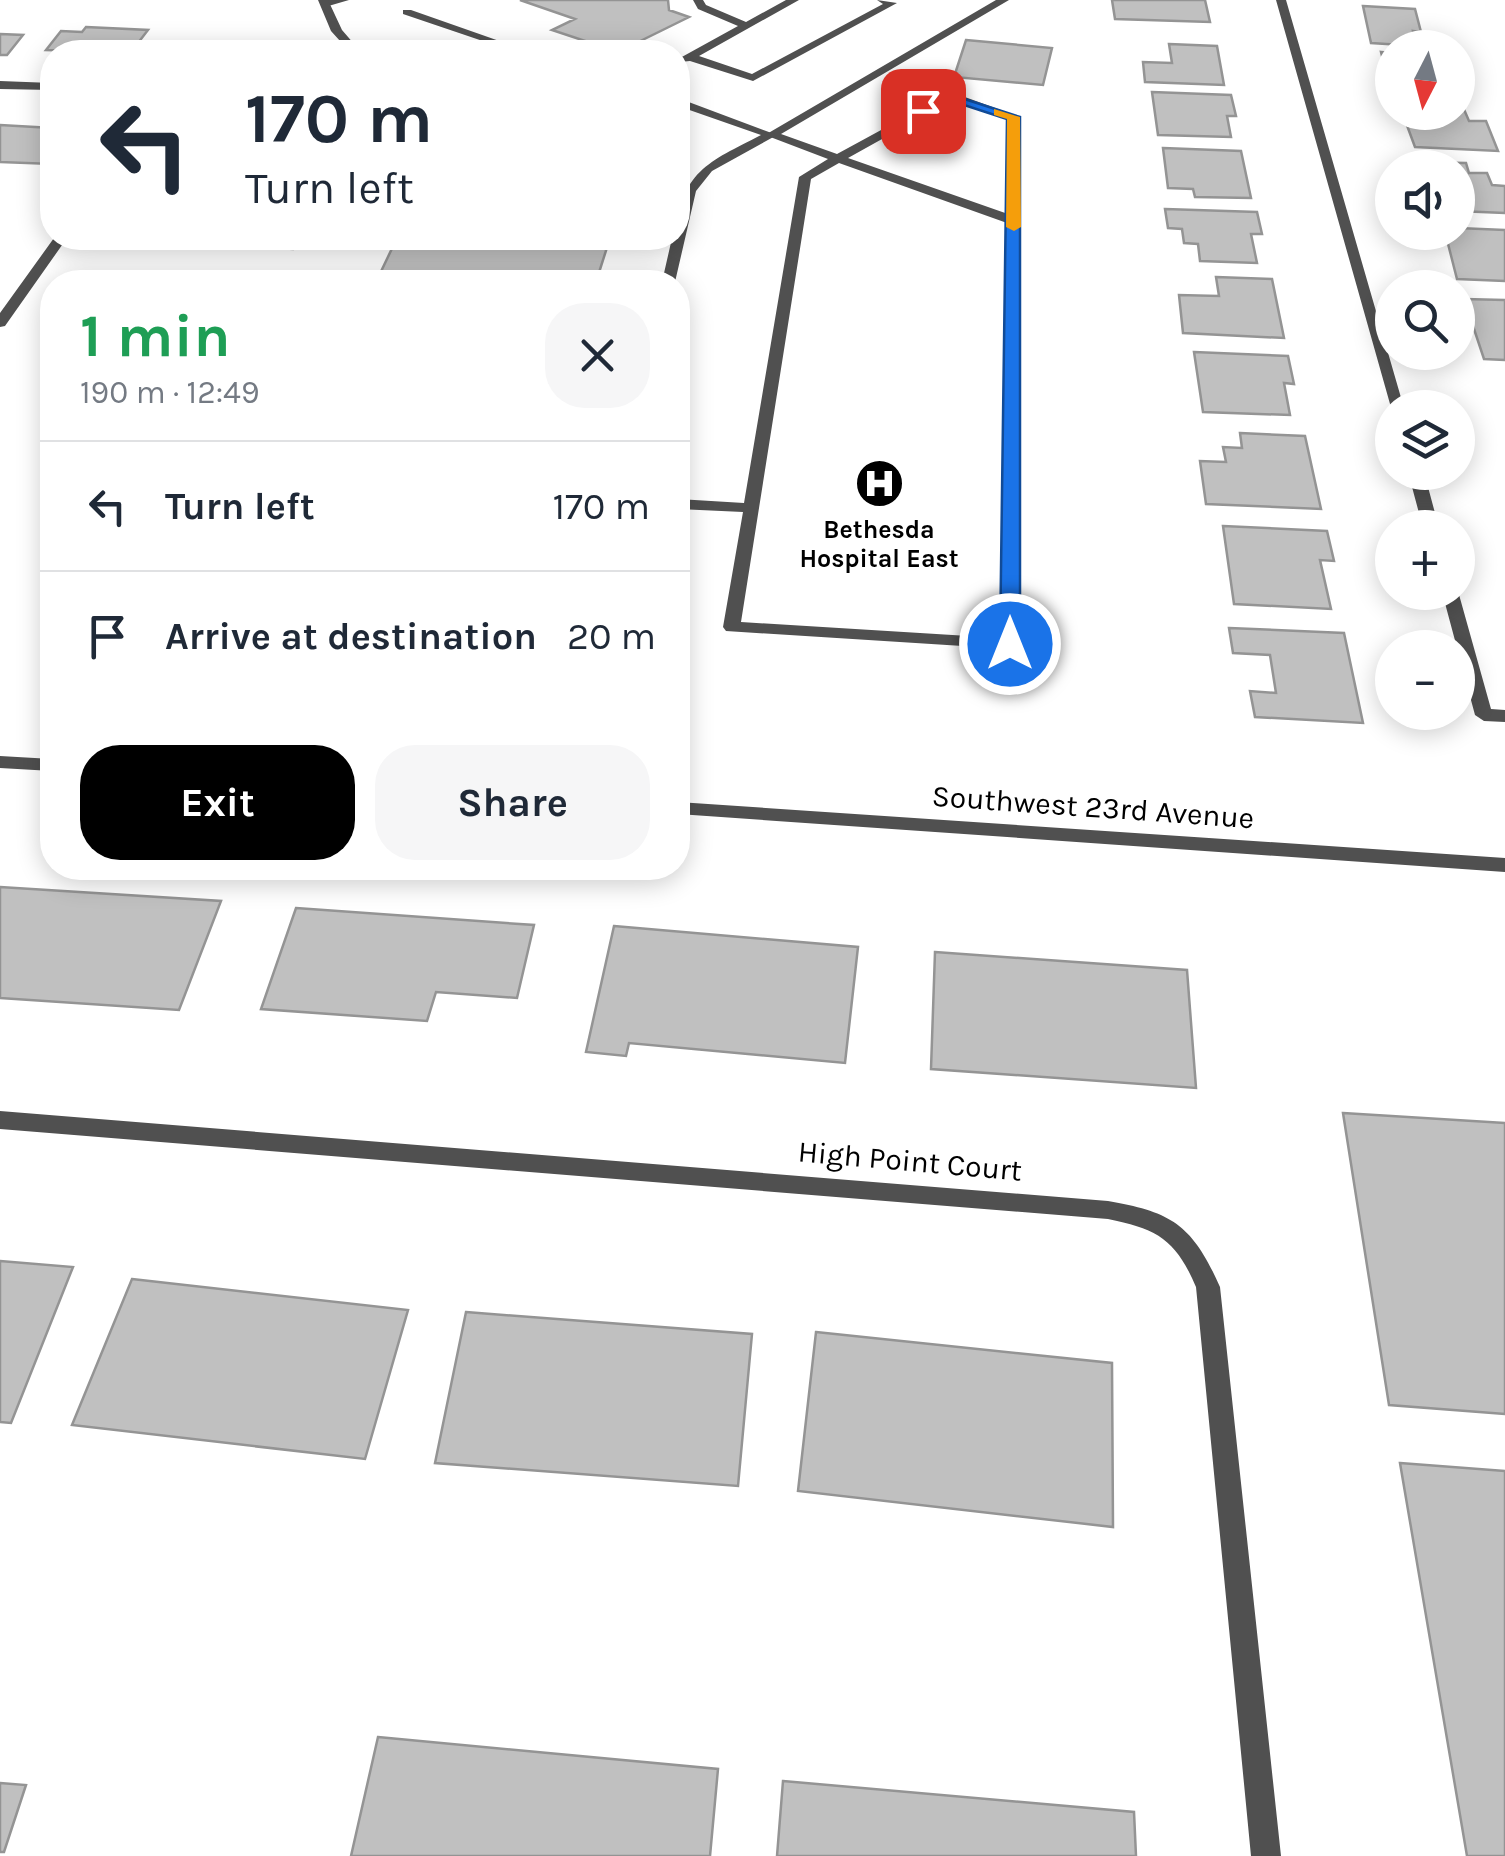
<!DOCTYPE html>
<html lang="en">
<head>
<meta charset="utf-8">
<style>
	body { margin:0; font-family:Karla,sans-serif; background:#f6f6f7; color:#1f2937; height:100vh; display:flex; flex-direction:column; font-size:38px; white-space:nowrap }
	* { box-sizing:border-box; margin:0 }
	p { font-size:32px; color:#747a83 }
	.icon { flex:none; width:55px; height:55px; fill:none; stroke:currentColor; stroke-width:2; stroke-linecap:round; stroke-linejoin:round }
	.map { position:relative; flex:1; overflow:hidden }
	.panel { position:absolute; left:40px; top:270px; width:650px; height:610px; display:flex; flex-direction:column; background:#fff; border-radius:40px; box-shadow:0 5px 25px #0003 }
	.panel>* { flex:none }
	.hud { position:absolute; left:40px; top:40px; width:650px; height:210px; border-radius:40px; box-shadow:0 5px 25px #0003; background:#fff; color:#1f2937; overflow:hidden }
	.needle { width:65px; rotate:186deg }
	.fabs { position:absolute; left:1375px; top:30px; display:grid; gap:20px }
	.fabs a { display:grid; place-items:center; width:100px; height:100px; border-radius:50%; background:#fff; box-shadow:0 5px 25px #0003; font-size:50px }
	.pin { position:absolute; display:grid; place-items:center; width:85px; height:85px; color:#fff; margin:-42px; border-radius:20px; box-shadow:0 5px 15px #0006 }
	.me { position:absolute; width:110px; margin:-55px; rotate:0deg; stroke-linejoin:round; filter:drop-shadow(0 0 8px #0008) }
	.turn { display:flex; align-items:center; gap:35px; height:210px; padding:0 40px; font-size:45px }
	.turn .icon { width:130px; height:130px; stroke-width:2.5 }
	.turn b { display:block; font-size:70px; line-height:85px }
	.round { display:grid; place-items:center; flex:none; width:105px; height:105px; border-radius:40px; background:#f6f6f7 }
	.overview { display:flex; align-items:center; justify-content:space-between; height:170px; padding:0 40px }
	h1 { font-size:60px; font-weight:700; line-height:75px; color:#1e9e55 }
	.cta { display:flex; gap:20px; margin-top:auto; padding:20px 40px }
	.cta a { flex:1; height:115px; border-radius:40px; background:#000; color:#fff; font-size:40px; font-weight:700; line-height:115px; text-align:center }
	.cta a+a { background:#f6f6f7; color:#1f2937 }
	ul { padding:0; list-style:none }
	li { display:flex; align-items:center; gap:30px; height:130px; padding:0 40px; border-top:2px solid #e0e1e3 }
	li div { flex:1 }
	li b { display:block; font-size:38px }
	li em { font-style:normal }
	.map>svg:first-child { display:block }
	.building { fill:#c0c0c0; stroke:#949494; stroke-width:2.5 }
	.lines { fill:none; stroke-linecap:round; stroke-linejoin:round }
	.service { fill:#505050; fill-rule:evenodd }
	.minor { fill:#505050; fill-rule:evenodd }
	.tertiary { fill:#505050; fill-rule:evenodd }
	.route { fill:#1a73e8; stroke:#114b97; stroke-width:2.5 }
	.slow { fill:#f59e0b }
	.labels { text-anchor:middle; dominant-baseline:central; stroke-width:8; stroke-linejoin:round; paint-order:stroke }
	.far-poi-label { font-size:25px; font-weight:bold; fill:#000; stroke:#fff }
	.street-label { font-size:30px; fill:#000; stroke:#fff }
</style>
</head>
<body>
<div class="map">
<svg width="1505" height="1856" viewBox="0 0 1505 1856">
	<rect width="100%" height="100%" fill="#fff"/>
	<path class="building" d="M520 0H668L669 10 689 17 618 52 552 30 575 19Z
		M1112 0H1205L1210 22 1115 19Z
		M1363 6 1415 9 1421 32 1413 31 1417 46 1371 43Z
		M86 27 148 30 131 52 46 50 61 31 82 32Z
		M0 34 23 35 7 55H0Z
		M966 40 1052 48 1043 85 954 77Z
		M1169 44 1217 46 1224 85 1145 82 1143 62 1172 63Z
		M1381 52 1392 53V92H1391Z
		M1152 92 1231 95 1236 116H1227L1231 137 1158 135Z
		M1458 106 1463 107 1469 121H1486L1498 151 1415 147 1402 112H1458Z
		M0 125 52 128V164L0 162Z
		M1163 148 1241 151 1251 198 1195 197 1193 189 1168 188Z
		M1416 162 1466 163 1469 173H1487L1492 185 1505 186V213L1458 211V168H1418Z
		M1165 209 1257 212 1262 234H1251L1257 263 1200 261 1198 244 1184 243 1182 229 1168 228Z
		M1458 228 1505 230V281L1457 279 1445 232H1458Z
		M225 238H298L293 249 220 245Z
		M397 238H610L596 282H376Z
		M1216 277 1272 279 1284 338 1183 333 1179 295 1219 296Z
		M1464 299 1505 300V360L1484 359Z
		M1194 352 1288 356 1294 384 1284 383 1290 415 1203 412Z
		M1240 433 1305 436 1321 509 1206 504 1200 461 1226 462 1223 447 1242 448Z
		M1223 526 1327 531 1334 561 1320 560 1331 609 1234 604Z
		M1229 628 1344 633 1363 723 1255 717 1250 691 1276 693 1270 655 1233 653Z
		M0 887 221 901 179 1010 0 998Z
		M296 908 534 925 517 998 436 992 427 1021 261 1009Z
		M614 926 858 947 845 1063 629 1043 626 1056 586 1052Z
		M935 952 1187 970 1196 1088 931 1069Z
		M1343 1113 1505 1123V1414L1389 1405Z
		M0 1261 73 1267 11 1423 0 1422Z
		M132 1279 408 1310 365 1459 72 1425Z
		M466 1312 752 1334 738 1486 435 1463Z
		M816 1332 1112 1363 1113 1527 798 1491Z
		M1400 1463 1505 1471V1856H1467Z
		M378 1737 718 1769 710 1856H351Z
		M783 1781 1134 1812 1136 1856H777Z
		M0 1783 26 1785 4 1852H0Z"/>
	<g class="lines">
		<path class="service" d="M349 0 325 7 320 4 328 0Z
			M693 0H703L706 5 746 22 786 0H799L699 56 752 74 883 4 877 0 897 3 753 81 690 61 680 62V58L738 26 698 9Z
			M996 0H1009L781 134 837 154 951 92 1020 117 1019 644 1010 649 726 631 723 627 743 512 678 509V499L744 503 799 177 828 159 765 135ZM952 100 1008 119V214L848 158ZM839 163 1007 223 1001 638 741 622 811 179Z
			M403 10H411L531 52H515L403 14Z"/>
		<path class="minor" d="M318 0H328L342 30 361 52H350L331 31Z
			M1276 0H1286L1404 408H1392V411Z
			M0 81 52 83V90L0 89Z
			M678 98 777 135 712 171 696 191 675 282H662L672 238H678C678 172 709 162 761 135L678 106Z
			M54 238H67L5 326 0 327V313Z
			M1408 472H1424L1439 528H1423Z
			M1458 591 1491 709 1505 710V722L1484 721 1475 715 1442 592Z
			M0 1111 1108 1201C1173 1212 1193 1226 1220 1287L1281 1856H1251L1196 1287C1176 1240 1158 1229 1108 1219L0 1129Z"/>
		<path class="tertiary" d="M0 756 52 759V771L0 768Z
			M678 802 1505 858V872L678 814Z"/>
	</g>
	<path class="route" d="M946 93 1020 117V644L1010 650 1000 644 1007 119 952 101 928 114 916 111Z"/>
	<path class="slow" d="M994 109 1020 117 1021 227 1014 231 1006 227 1007 119 994 115Z"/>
	<defs>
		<symbol id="hospital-disc" viewBox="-11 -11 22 22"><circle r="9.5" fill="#000" stroke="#fff"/><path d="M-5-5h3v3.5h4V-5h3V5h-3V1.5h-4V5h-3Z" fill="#fff"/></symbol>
	</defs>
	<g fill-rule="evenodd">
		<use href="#hospital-disc" x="852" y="456" width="55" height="55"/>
	</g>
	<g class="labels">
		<g class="far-poi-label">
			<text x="879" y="529">Bethesda<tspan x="879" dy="29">Hospital East</tspan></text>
		</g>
		<g class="street-label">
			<text transform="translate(1093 807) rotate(4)">Southwest 23rd Avenue</text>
			<text transform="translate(910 1161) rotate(5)">High Point Court</text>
		</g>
	</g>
</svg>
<div class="fabs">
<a><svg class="needle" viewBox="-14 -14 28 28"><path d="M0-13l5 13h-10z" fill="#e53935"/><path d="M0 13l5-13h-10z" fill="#747a83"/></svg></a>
<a><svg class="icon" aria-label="sound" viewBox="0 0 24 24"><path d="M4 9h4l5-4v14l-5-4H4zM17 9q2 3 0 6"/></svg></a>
<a><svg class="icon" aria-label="search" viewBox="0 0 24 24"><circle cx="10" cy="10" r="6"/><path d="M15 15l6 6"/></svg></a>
<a><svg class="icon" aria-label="layers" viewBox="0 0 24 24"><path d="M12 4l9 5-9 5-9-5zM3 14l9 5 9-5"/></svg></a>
<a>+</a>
<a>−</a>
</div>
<div class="pin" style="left:923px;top:111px;background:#d93025"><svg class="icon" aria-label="arrive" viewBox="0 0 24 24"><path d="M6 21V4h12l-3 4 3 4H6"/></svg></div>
<svg class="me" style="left:1010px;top:644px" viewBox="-20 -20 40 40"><circle r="17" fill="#1a73e8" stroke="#fff" stroke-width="3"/><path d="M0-11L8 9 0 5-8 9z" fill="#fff"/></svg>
<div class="hud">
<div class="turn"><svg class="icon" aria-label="left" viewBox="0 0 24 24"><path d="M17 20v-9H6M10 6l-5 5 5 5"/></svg><div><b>170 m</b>Turn left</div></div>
</div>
<section class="panel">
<div class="overview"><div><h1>1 min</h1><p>190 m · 12:49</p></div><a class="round"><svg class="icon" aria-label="close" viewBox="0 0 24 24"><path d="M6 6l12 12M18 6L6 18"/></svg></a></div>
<ul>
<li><svg class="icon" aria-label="left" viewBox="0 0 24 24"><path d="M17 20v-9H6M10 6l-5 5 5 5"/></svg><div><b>Turn left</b></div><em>170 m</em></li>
<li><svg class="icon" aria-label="arrive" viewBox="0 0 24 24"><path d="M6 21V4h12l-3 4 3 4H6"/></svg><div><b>Arrive at destination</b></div><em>20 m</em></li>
</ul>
<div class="cta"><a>Exit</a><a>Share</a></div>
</section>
</div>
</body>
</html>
